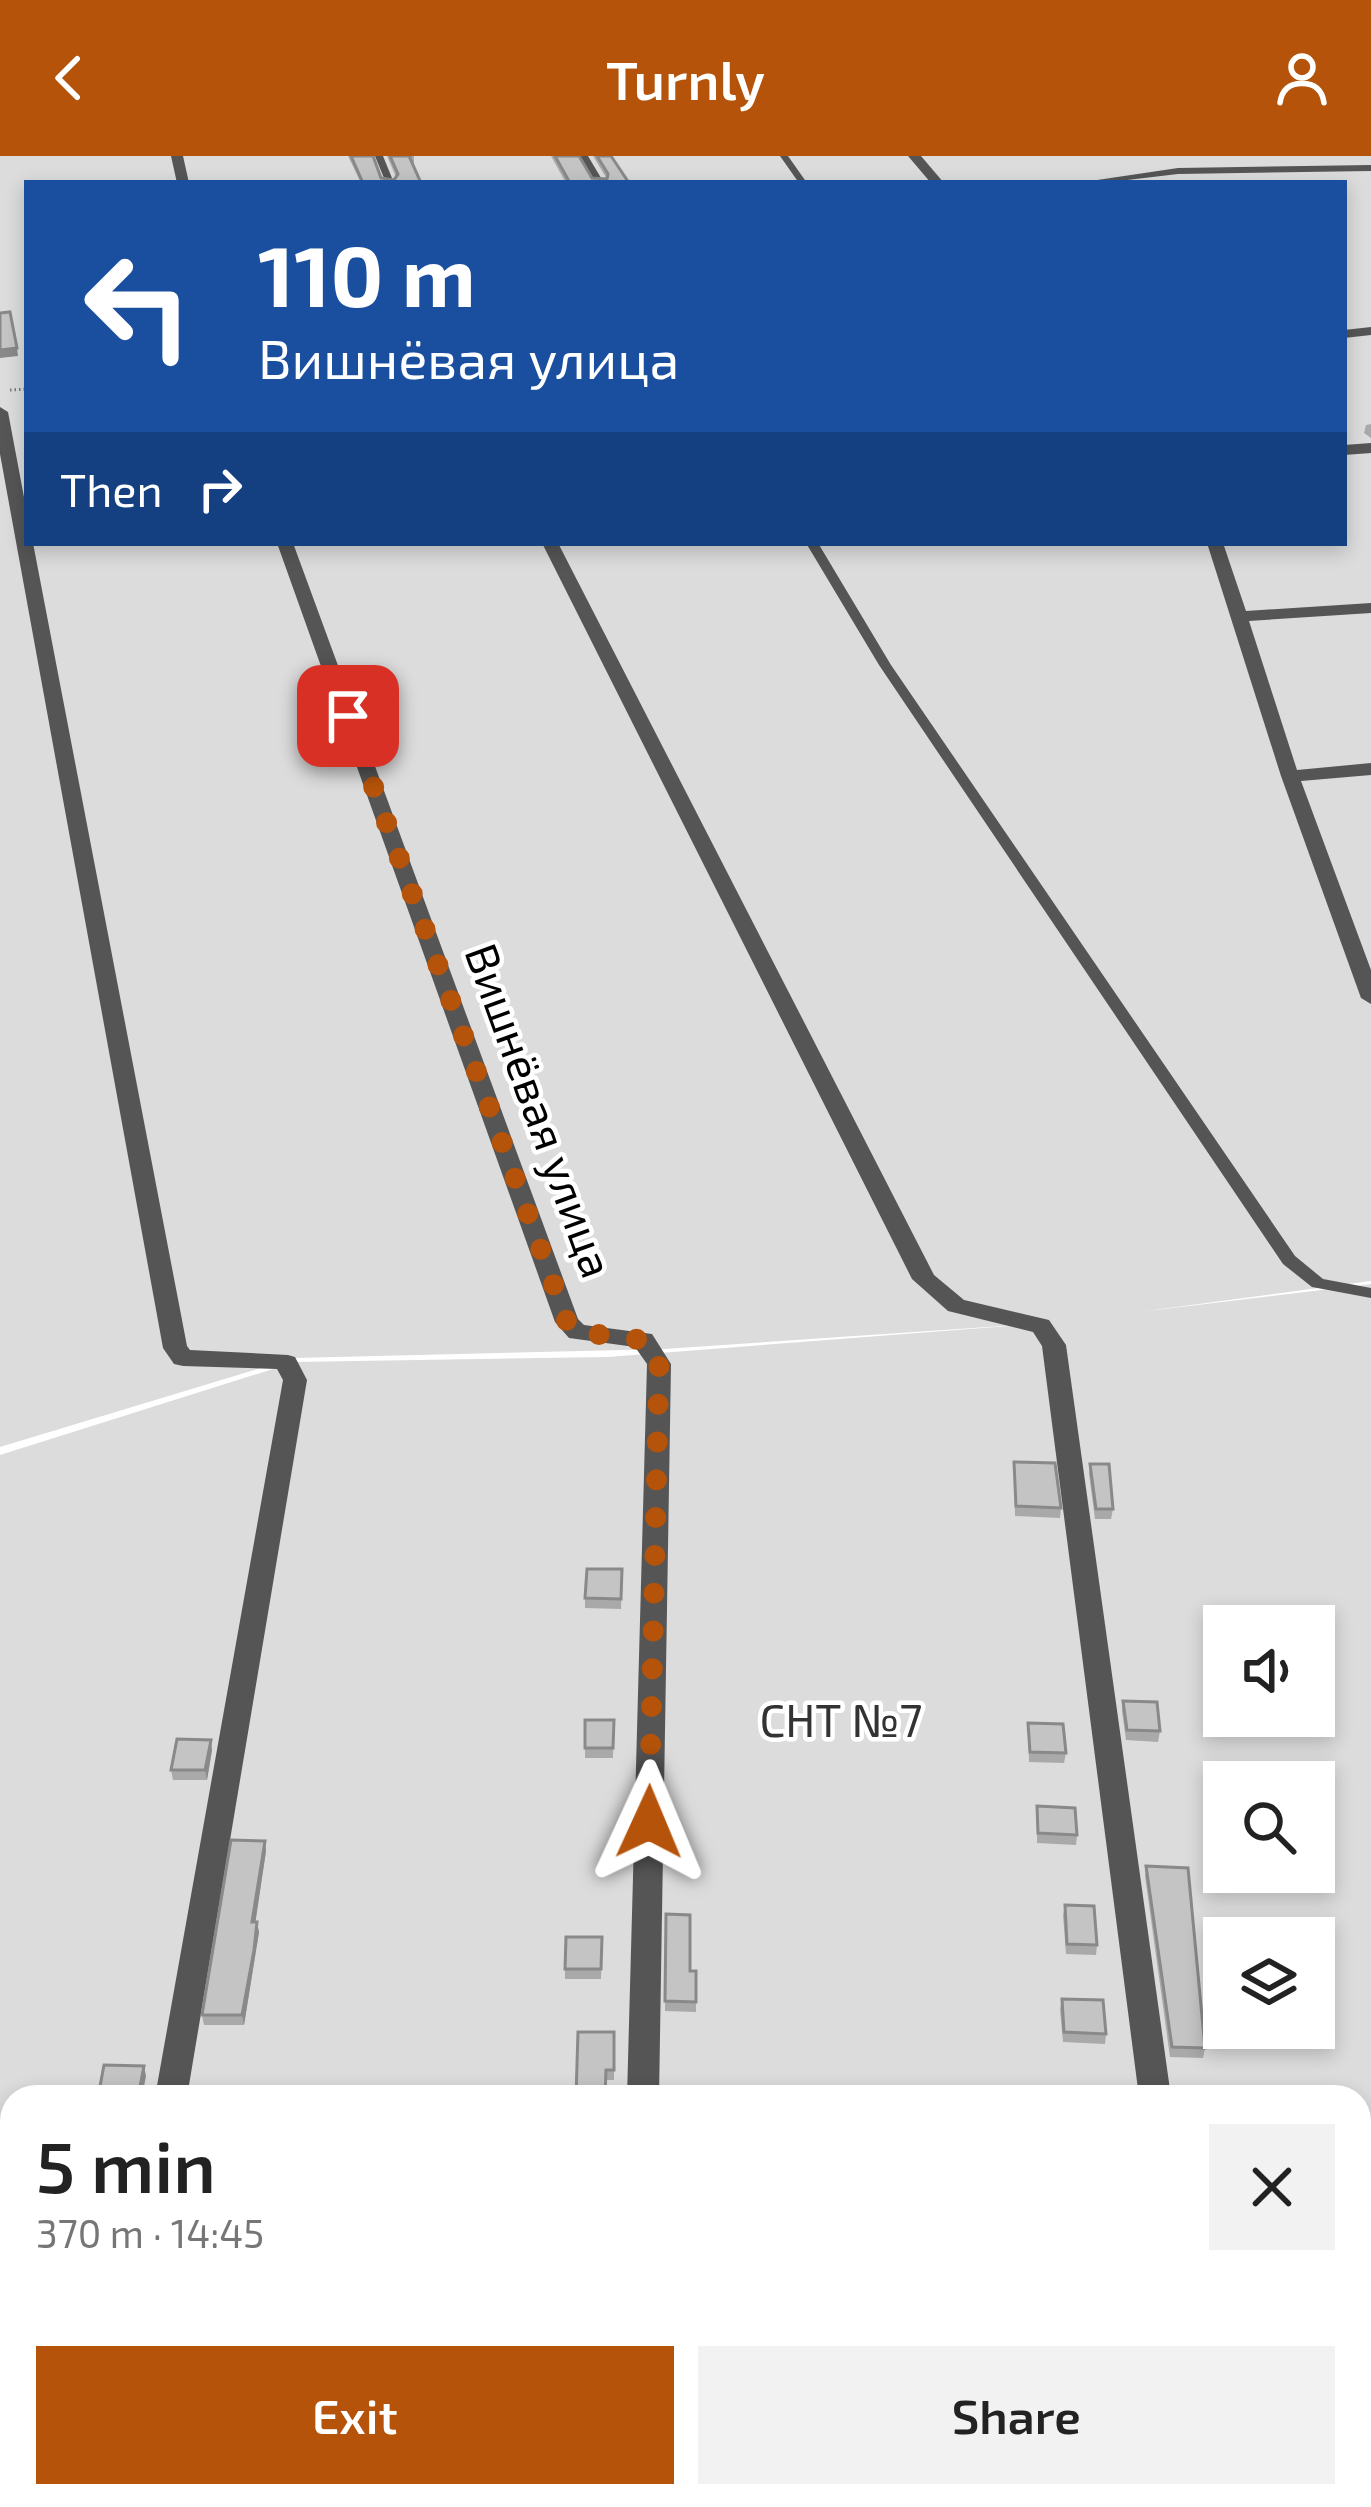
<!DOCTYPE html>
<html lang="en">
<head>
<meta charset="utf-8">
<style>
	body { margin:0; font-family:"Exo 2",sans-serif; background:#f2f2f2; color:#222; height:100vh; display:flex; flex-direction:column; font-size:45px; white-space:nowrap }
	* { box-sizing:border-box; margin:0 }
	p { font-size:39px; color:#767676 }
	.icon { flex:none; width:66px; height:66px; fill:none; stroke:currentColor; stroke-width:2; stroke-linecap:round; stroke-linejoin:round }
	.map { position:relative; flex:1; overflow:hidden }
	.side { position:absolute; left:0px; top:1929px; width:1371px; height:423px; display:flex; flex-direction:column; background:#fff; border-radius:36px 36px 0 0; box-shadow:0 6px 18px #0003 }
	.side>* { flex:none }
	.banner { position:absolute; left:24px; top:24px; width:1323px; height:366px; border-radius:0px; box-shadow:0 6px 18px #0003; background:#1a4fa0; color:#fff; overflow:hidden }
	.buttons { position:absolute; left:1203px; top:1449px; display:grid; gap:24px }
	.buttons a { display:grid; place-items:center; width:132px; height:132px; border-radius:0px; background:#fff; box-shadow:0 6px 18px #0003; font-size:60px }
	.pin { position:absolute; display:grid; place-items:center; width:102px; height:102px; color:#fff; margin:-51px; border-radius:24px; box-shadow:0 6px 18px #0006 }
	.me { position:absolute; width:132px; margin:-66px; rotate:1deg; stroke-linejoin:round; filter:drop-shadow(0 0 9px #0008) }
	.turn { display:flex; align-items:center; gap:42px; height:252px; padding:0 36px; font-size:54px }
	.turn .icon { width:156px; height:156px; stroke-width:2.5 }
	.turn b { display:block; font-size:84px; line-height:102px }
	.then { display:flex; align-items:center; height:114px; padding:0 36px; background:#0003; gap:24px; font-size:45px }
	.round { display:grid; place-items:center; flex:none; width:126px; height:126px; border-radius:0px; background:#f2f2f2 }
	.overview { display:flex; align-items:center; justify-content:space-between; height:204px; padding:0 36px }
	h1 { font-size:72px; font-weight:600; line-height:90px }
	.button { display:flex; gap:24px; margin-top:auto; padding:24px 36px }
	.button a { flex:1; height:138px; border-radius:0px; background:#b45309; color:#fff; font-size:48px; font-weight:600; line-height:138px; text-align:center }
	.button a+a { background:#f2f2f2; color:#222 }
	header { display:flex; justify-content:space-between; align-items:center; height:156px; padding:0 36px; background:#b45309; color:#fff; font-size:54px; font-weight:600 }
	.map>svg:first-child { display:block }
	.green { fill:#dcdcdc; fill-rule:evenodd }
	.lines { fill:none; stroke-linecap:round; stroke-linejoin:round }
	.path { stroke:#777; stroke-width:3; stroke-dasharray:1.5 3; stroke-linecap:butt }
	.service { fill:#555; fill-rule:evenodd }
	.minor { fill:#555; fill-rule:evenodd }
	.wall { fill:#a9a9a9 }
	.shaded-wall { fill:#898989 }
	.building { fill:#c4c4c4; stroke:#898989; stroke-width:3 }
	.route { stroke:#b45309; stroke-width:21; stroke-dasharray:0 37.8 }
	.labels { text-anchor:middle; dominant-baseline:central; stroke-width:9; stroke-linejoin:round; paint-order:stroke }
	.street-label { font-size:45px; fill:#000; stroke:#fff }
	.park-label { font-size:45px; fill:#333; stroke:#fff }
</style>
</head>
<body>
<header><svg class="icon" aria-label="back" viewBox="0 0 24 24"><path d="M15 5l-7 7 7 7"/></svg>Turnly<svg class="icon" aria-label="person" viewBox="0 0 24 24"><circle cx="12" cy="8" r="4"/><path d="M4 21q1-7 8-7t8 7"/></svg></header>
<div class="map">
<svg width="1371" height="2351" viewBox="0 0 1371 2351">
	<rect width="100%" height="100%" fill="#fff"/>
	<path class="green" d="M0 0H1371V1125L1139 1156 1371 1128V2351H0V1299L295 1206 608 1201 1046 1167 664 1193 294 1202 0 1291ZM27 27H1344V387H27ZM1224 1470H1314V1560H1224ZM1224 1626H1314V1716H1224ZM1224 1782H1314V1872H1224ZM12 1941H1359V2340H12Z"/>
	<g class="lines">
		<path class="path" d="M10 234 27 233"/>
		<path class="service" d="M375 0H383L394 27H386Z
			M580 0H588L604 27H596Z
			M780 0H788L807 27H799Z
			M1371 9V15L1178 18 1102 27H1077L1178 12Z
			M806 387H818L891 509 1295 1100 1323 1123 1371 1132V1142L1312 1131 1283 1108 879 509Z"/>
		<path class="minor" d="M171 0H183L189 27H177Z
			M908 0H921L944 27H931Z
			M1371 171V179L1344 182V174Z
			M0 251 8 256 27 357V387H33L187 1190 190 1194 288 1199 295 1201 307 1224 187 1941H155L283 1224 277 1213 183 1210 174 1208 163 1192 0 298Z
			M1371 287V297L1344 299V289Z
			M277 387H293L578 1163 584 1169 652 1178 671 1208 659 1941H627L647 1208 635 1191 569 1182 555 1166Z
			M542 387H558L934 1119 964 1144 1049 1164 1066 1189 1171 1941H1139L1042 1190 1033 1176 948 1155 912 1123Z
			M1207 387H1223L1246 455 1371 447V457L1249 465 1297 614 1371 607V619L1301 625 1371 814V848L1361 842 1281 620Z
			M83 2340H119L117 2351H81Z
			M616 2340H652L651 2351H615Z
			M1190 2340H1226L1228 2351H1192Z"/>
	</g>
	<path class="wall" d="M348 0H373L381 22 394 24 396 21 387 0H414V7H412L421 27H361Z
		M551 0H579L592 22 607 23 593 0H611L629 27H566Z
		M1371 268V282L1364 277 1366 269Z
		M1014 1306 1061 1352 1060 1362 1015 1360Z
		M1090 1308 1113 1353 1111 1363H1095L1089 1318Z
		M622 1413 621 1453 585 1452V1442Z
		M1123 1545 1160 1575 1158 1586 1126 1584 1122 1555Z
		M585 1564H614L613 1602H585Z
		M1028 1567 1066 1597 1064 1607 1029 1606Z
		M212 1594 207 1624H173L171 1614Z
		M1037 1650 1077 1679 1076 1689 1037 1687Z
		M266 1695 255 1766 259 1776 244 1869H204L202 1859Z
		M1146 1710 1205 1892 1203 1902 1170 1901 1145 1720Z
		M1065 1749 1097 1789 1096 1799 1066 1798 1063 1759Z
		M666 1758 690 1815H696V1856L665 1855Z
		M602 1781 601 1823H565V1813Z
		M1062 1843 1106 1878 1105 1888 1063 1886 1060 1853Z
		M614 1876V1924H606L576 1941Z"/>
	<path class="shaded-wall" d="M17 192 18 200 0 202V194Z
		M211 1584 212 1594 207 1624 205 1614Z
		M265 1685 266 1695 254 1776 252 1766Z
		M257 1766 259 1776 244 1869 242 1859Z
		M144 1910 146 1920 142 1941H138Z"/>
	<path class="building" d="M351 0H373L381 22 394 24 398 18 390 0H412H409L421 27H363Z
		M555 0H579L592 22 607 23 608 18 597 0H611L629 27H570Z
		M10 156 17 192 0 194V157Z
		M1014 1306 1055 1307 1061 1352 1016 1350Z
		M1090 1308H1109L1113 1353H1096Z
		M587 1413H622L621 1443 585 1442Z
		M1123 1545 1157 1546 1160 1575 1127 1574Z
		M585 1564H614L613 1592H585Z
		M1028 1567 1063 1568 1066 1597 1030 1596Z
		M177 1583 211 1584 205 1614H171Z
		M1037 1650 1075 1652 1077 1679 1038 1677Z
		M231 1684 265 1685 252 1766H257L254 1794 242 1859H202Z
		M1146 1710 1188 1712 1205 1892 1172 1891Z
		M1065 1749 1094 1750 1097 1789 1067 1788Z
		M666 1758 690 1759V1815H696V1846L665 1845Z
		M566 1781H602L601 1813H565Z
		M1062 1843 1103 1844 1106 1878 1064 1876Z
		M578 1876H614V1914H606L605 1941H576Z
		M104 1909 144 1910 138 1941H98Z
		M672 2340H713L714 2348 674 2351Z
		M118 2345 163 2346V2351H117Z"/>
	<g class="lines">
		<path class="route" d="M348 560 567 1166 578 1176 643 1184 659 1208 649 1666"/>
	</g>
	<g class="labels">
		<g class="street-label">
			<text transform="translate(541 954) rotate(70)">Вишнёвая улица</text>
		</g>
		<g class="park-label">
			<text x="841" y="1563">СНТ №7</text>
		</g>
	</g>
</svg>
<div class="buttons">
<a><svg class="icon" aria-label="sound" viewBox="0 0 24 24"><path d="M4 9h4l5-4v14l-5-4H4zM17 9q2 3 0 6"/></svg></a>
<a><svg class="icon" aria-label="search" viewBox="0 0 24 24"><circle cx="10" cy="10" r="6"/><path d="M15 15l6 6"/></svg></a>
<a><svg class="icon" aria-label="layers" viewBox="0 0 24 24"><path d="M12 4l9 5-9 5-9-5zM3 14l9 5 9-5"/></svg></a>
</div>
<div class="pin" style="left:348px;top:560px;background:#d93025"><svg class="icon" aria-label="arrive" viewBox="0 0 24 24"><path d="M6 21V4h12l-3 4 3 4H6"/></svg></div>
<svg class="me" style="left:649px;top:1666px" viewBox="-20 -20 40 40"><path d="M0-17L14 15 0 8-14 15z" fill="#b45309" stroke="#fff" stroke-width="4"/></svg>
<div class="banner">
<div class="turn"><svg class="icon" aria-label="left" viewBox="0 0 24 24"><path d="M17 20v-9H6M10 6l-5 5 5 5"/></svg><div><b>110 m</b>Вишнёвая улица</div></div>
<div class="then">Then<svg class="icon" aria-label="right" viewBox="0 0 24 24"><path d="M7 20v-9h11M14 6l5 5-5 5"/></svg></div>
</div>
<section class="side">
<div class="overview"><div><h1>5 min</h1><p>370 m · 14:45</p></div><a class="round"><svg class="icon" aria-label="close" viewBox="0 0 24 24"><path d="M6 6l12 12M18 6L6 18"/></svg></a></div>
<div class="button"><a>Exit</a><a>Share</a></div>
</section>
</div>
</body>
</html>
